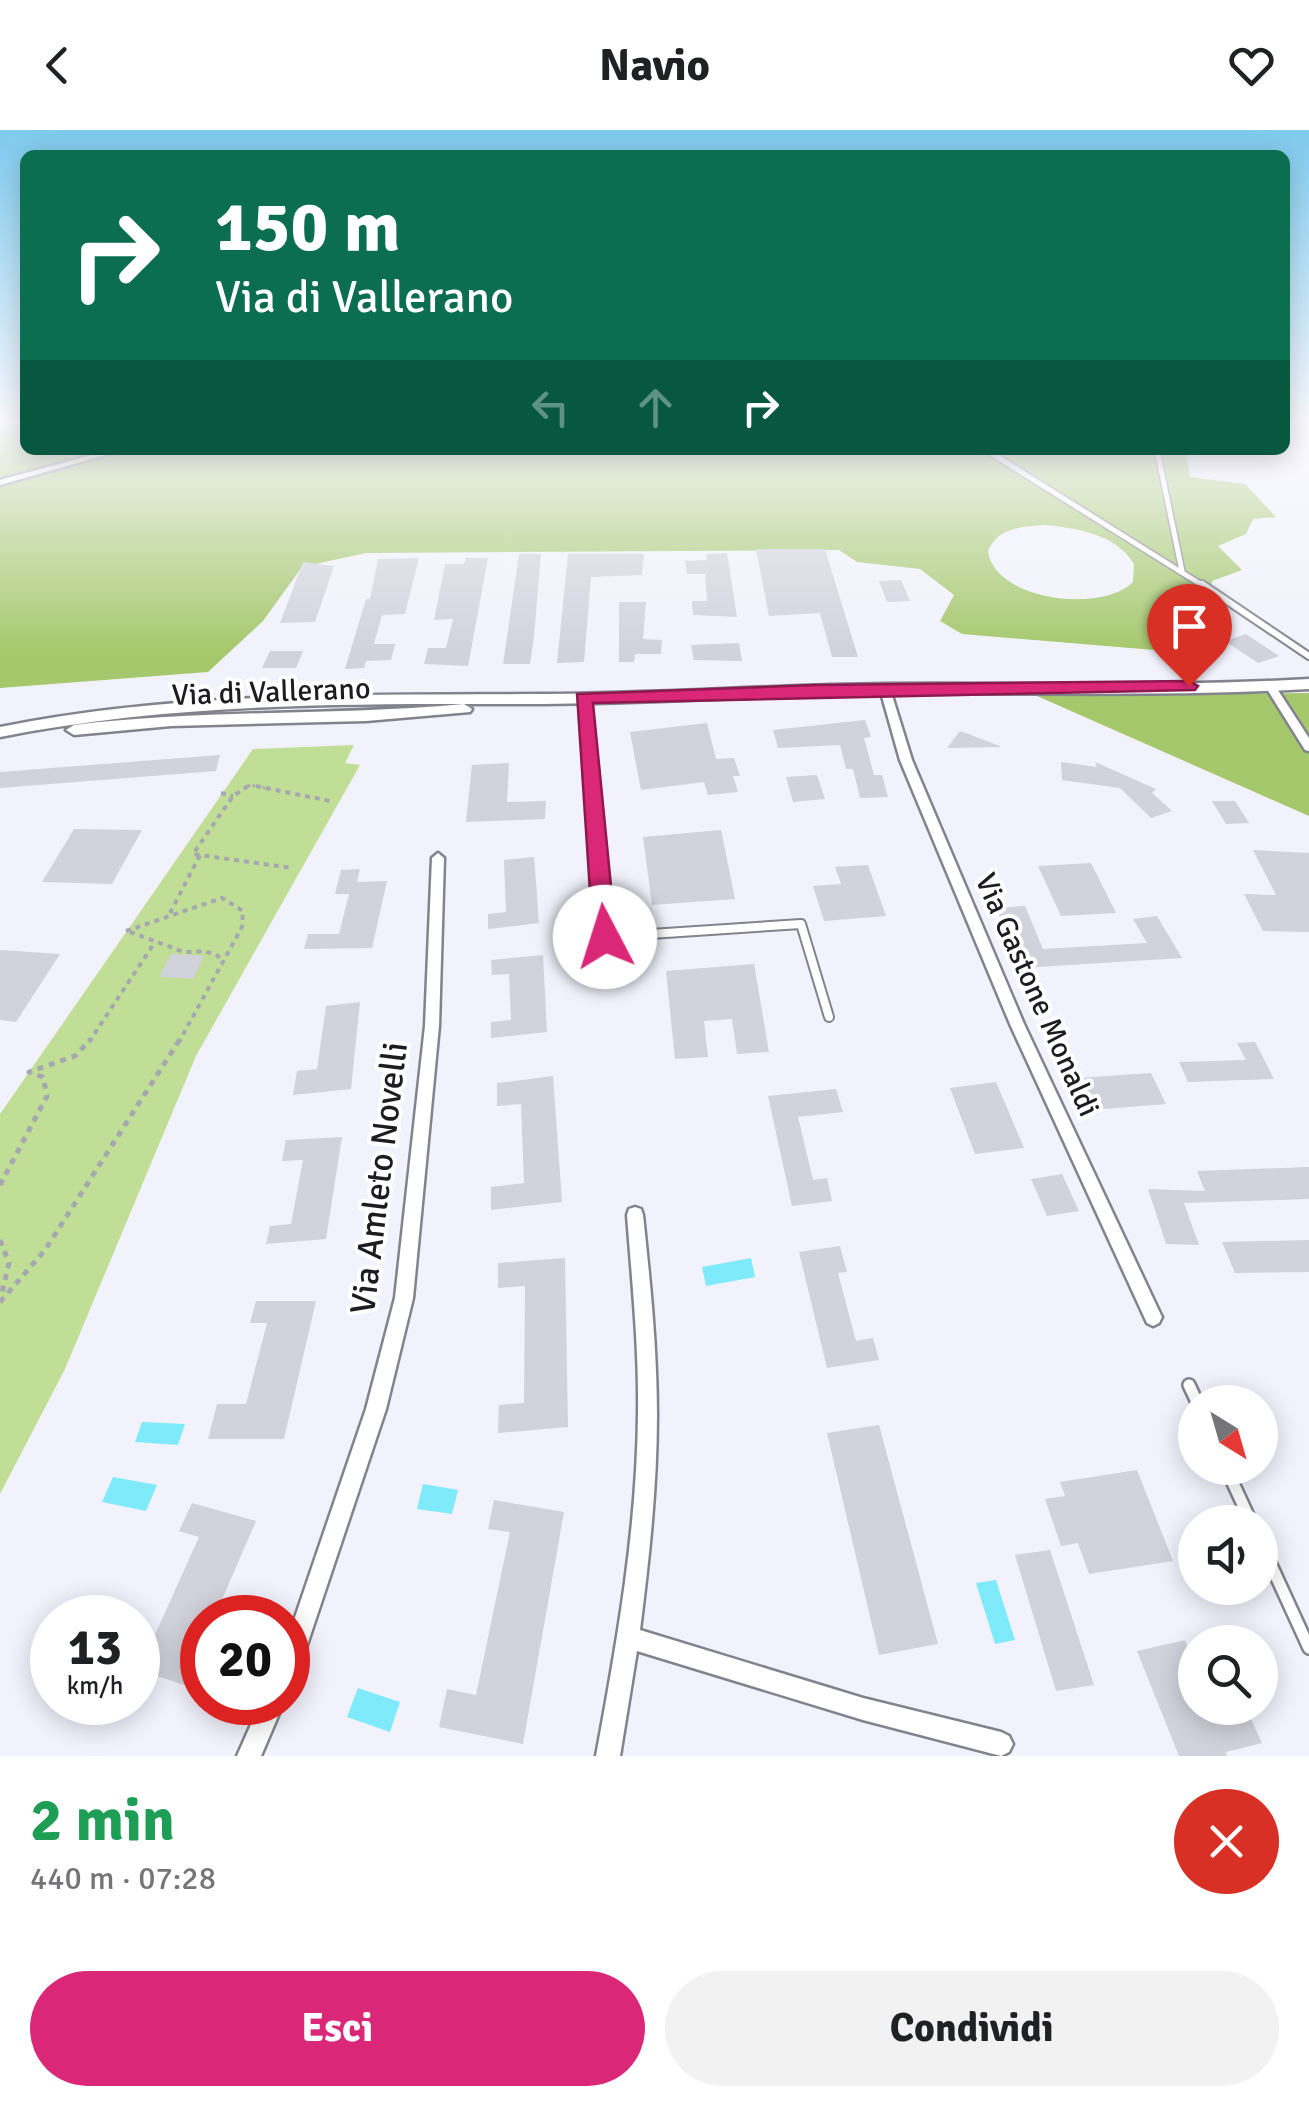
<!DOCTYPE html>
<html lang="it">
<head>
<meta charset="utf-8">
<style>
	body { margin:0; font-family:Signika,sans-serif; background:#f2f2f2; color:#202124; height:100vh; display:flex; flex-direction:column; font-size:38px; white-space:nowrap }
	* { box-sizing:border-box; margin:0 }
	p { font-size:32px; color:#757577 }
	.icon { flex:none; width:55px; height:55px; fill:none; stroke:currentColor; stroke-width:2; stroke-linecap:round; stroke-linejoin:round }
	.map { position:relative; height:1626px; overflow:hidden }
	.sheet { display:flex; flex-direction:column; background:#fff; flex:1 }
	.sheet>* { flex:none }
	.banner { position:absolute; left:20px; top:20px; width:1270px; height:305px; border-radius:15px; box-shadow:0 5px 25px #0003; background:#0b6e4f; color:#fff; overflow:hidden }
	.needle { width:65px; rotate:143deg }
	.fabs { position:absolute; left:1178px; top:1255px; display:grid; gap:20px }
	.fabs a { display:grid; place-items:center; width:100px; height:100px; border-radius:50%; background:#fff; box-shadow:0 5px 25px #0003; font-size:50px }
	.speed { position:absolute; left:30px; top:1465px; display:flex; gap:20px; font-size:50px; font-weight:700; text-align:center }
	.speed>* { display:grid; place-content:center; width:130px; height:130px; border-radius:50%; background:#fff; box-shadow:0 5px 25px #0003; line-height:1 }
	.speed small { font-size:25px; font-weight:400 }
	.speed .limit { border:15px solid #d22; background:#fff; color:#111 }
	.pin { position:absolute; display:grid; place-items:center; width:85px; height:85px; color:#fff; margin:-102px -42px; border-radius:50% 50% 50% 0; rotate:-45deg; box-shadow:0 0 10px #0007 }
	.pin .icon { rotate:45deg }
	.me { position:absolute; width:110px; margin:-55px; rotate:355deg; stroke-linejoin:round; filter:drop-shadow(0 0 8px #0008) }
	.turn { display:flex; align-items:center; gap:35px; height:210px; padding:0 30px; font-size:45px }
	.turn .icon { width:130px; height:130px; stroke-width:2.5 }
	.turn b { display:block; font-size:70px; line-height:85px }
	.lanes { display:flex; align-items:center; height:95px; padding:0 30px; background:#0003; justify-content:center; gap:50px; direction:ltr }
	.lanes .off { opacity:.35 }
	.round { display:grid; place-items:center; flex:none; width:105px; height:105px; border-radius:52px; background:#f2f2f2 }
	.summary { display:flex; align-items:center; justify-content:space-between; height:170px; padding:0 30px }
	h1 { font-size:60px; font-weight:700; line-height:75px; color:#1e9e55 }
	.action { display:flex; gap:20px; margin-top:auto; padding:20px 30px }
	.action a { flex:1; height:115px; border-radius:60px; background:#db2777; color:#fff; font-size:40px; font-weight:700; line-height:115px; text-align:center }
	.action a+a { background:#f2f2f2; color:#202124 }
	header { display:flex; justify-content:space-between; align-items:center; height:130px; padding:0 30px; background:#fff; font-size:45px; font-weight:700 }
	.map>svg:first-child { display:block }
	.green { fill:#c0de96 }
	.forest { fill:#a5c86c; fill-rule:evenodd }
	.water { fill:#7feafa }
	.building { fill:#d2d2dd }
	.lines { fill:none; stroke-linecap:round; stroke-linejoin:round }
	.lane-far3-casing { stroke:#83838d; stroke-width:8 }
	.lane-far2-casing { stroke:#83838d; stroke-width:10 }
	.lane-far1-casing { stroke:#83838d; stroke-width:12 }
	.lane-casing { stroke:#83838d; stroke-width:16 }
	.street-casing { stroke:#83838d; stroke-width:5 }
	.secondary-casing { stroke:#83838d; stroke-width:5 }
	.path-far2 { stroke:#a7a7b0; stroke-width:2.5; stroke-dasharray:2.5 2.5; stroke-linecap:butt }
	.path-far1 { stroke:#a7a7b0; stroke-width:4; stroke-dasharray:5 5; stroke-linecap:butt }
	.path { stroke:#a7a7b0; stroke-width:5; stroke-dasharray:6 6; stroke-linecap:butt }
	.lane-far3 { stroke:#fff; stroke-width:5 }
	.lane-far2 { stroke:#fff; stroke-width:6 }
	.lane-far1 { stroke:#fff; stroke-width:8 }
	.lane { stroke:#fff; stroke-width:11 }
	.street { fill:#fff; fill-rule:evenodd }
	.secondary { fill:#fff; fill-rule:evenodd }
	.route { fill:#db2777; stroke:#8e194d; stroke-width:2.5 }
	.labels { text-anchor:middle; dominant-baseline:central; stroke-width:8; stroke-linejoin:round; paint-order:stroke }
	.street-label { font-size:30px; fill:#1d1d21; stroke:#fff }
	.near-street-label { font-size:35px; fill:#1d1d21; stroke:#fff }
</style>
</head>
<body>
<header><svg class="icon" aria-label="back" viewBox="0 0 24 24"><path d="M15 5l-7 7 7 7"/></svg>Navio<svg class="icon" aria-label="heart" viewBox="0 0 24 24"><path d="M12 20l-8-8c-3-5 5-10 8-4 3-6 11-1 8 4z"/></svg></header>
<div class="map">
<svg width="1309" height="1626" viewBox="0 0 1309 1626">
	<rect width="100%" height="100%" fill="#f2f2fd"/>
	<path class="green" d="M354 615 345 633 360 635 196 926 65 1239 0 1364V984L253 619Z"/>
	<path class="forest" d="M0 294H25V320H1186L1190 347 1245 354 1276 387 1253 389 1246 404 1218 416 1242 440 1212 451 1210 473 1160 486 1195 513 1154 520 962 504 940 491 954 465 920 439 857 432 839 420 366 423 302 437 263 491 208 542 0 558ZM1044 395C1077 398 1116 404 1134 434L1133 452C1101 484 994 470 988 421 998 397 1021 397 1044 395Z
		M1309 563V686L1037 566Z"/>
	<path class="water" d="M751 1128 755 1147 706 1156 702 1137Z
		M142 1292 185 1294 178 1315 135 1312Z
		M113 1347 157 1355 146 1381 102 1372Z
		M423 1354 458 1360 452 1384 417 1379Z
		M996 1450 1015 1510 995 1514 976 1453Z
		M358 1558 400 1572 390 1602 347 1587Z"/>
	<path class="building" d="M756 419H825L858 527H832L820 483 769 486Z
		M727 423 737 487 693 485 692 471H707L705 444H687L685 431 707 430 706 424Z
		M519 424H541L534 506 530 534H503Z
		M568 424H644L642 445 591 447 584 532 557 533Z
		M419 428 405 484 382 485 374 514H395L391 530 366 531 364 538 345 539 366 469H370L378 429Z
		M466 428H488L468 536 424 534 428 518H446L453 489 434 490 445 434H464Z
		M303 432 334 436 315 492 280 493Z
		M901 450 910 471 887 472 879 451Z
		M619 472H646L643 509 662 510 661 524H635L634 532H619Z
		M1246 504 1279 526 1258 533 1225 511Z
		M739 513 742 531 694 530 691 515Z
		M270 521H303L296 538H262Z
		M865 590 871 607 864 608 874 645H882L888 667 860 668 853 639H846L840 615 778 618 773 600Z
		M707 593 716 629 734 628 740 646H733L738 662 708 665 704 652 641 660 630 602Z
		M960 601 1000 616V617L947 618Z
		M220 625 216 641 0 658V642Z
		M1061 632 1097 637 1095 632 1156 659 1152 663 1172 681 1151 688 1120 658 1062 650Z
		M509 633 507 672 546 671 545 689 466 692 472 635Z
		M817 645 825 669 793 672 786 647Z
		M1212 671H1235L1249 693 1226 694Z
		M74 699 142 700 112 754 42 752Z
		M721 700 735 769 652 775 643 707Z
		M1253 720 1309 723V802L1263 801 1244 764 1276 765Z
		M534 727 539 793 488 799V784L506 782 504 730Z
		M1091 733 1116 783 1061 786 1038 736Z
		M868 735 886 786 824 791 813 756 841 754 835 737Z
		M360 739 357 752 387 751 372 818 304 819 308 804H339L349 764H335L341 740Z
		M1025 776 1043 819 1147 813 1133 789 1157 786 1182 828 1022 838 996 778Z
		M0 820 60 824 16 892 0 890Z
		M171 824 204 826 193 849 159 847Z
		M543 825 547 902 491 908V892L511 890 509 844 492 845 491 830Z
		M754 834 769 922 737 924 732 889 704 891 708 927 675 929 666 841Z
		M360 872 351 959 293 965 297 941 317 939 326 876Z
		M1255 912 1274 949 1188 952 1179 932 1246 930 1237 913Z
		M1151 943 1166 974 1092 980 1078 948Z
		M553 946 562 1072 491 1080V1057L524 1053 521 974 497 976V953Z
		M996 952 1024 1018 975 1024 950 958Z
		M836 959 843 982 798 987 813 1050 827 1048 832 1071 792 1076 768 966Z
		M342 1007 326 1109 266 1114 270 1096 291 1094 303 1030 282 1031 286 1010Z
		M1309 1037V1069L1184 1073 1199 1115 1166 1114 1148 1059 1205 1061 1197 1041Z
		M1062 1044 1079 1081 1047 1086 1031 1049Z
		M1309 1110V1142L1235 1143 1222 1112Z
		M840 1116 847 1142 838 1143 856 1211 873 1208 879 1230 827 1238 799 1122Z
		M565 1128 568 1297 498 1303 499 1275 524 1273 525 1156 498 1158V1133Z
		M256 1171H316L284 1309H208L217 1274H246L267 1193H250Z
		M879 1295 938 1514 879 1525 827 1303Z
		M1137 1340 1173 1431 1089 1444 1078 1413 1061 1416 1045 1369 1065 1366 1060 1352Z
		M494 1370 564 1382 523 1614 439 1597 447 1559 476 1565 510 1402 488 1399Z
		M192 1373 256 1391 214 1488H202V1515L185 1555 138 1540V1502L154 1507 199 1407 179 1401Z
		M1050 1420 1094 1555 1056 1561 1015 1425Z
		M1185 1510 1195 1535V1578H1246L1262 1613 1226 1622 1227 1626H1179L1137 1521Z"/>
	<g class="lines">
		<defs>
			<path id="lane-far3" d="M986 320 1205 457
				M1157 320 1182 441"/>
			<path id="lane-far2" d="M1202 454 1309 526
				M584 568 592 659"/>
			<path id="lane-far1" d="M592 656 605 807 801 794 829 887"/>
			<path id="lane" d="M1189 1255 1197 1272
				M1226 1338 1251 1392
				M1260 1411 1309 1518"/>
			<path id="street" d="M110 320H123L0 355V350Z
				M1270 553 1274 554 1309 608V621L1305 620 1265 556Z
				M885 556 890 559 912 630 1024 894 1159 1181 1162 1187 1159 1193 1153 1196 1147 1193 1010 894 900 630 880 559Z
				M438 723 444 728 439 896 413 1168 386 1279 299 1539 296 1547 288 1550V1508L366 1279 395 1168 425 896 432 728Z
				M635 1077 641 1079 643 1085C650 1151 657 1218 657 1285 657 1357 649 1429 640 1500L863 1568 1001 1602 1009 1606 1013 1614 1009 1622 1001 1626 863 1590 637 1521 620 1626H596C617 1513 637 1399 638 1284 639 1217 632 1151 627 1085L629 1079Z
				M261 1572H284L261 1626H237Z"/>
			<path id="secondary" d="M1309 549V559C1167 567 1026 562 885 564 771 565 657 573 544 574 360 574 180 571 0 607V597C180 561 361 565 544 564 657 564 771 555 885 554 1026 553 1167 557 1309 549Z
				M464 574 472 579 470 582 366 591 171 596 74 605 66 600 74 595C204 579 334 586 464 574Z"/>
		</defs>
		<use href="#lane-far3" class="lane-far3-casing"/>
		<use href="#lane-far2" class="lane-far2-casing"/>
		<use href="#lane-far1" class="lane-far1-casing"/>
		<use href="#lane" class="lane-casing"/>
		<use href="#street" class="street-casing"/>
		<use href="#secondary" class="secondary-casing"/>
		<path class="path-far2" d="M244 659 250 655 269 659"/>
		<path class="path-far1" d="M248 656 233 666 193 724 292 738
			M256 656 330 671
			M221 663 233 666
			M170 783 200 725
			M126 801 222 768 243 781 242 797 179 912
			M130 802 184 822 204 821 218 826 223 833
			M89 912 155 812"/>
		<path class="path" d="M0 1055 47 966 43 947 29 942 75 926 91 909
			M0 1110 9 1133 0 1171
			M0 1172 45 1120 180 909"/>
		<use href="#lane-far3" class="lane-far3"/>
		<use href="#lane-far2" class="lane-far2"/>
		<use href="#lane-far1" class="lane-far1"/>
		<use href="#lane" class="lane"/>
		<use href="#street" class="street"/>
		<use href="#secondary" class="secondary"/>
	</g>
	<linearGradient id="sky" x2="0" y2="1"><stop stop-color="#7ecaef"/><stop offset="0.56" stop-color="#f9f9fe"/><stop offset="1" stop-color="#f9f9fe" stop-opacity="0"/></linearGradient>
	<rect width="1309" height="522" fill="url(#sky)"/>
	<path class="route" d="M1189 551 1198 556 1195 560 593 573 616 807 605 815 593 807 577 564 814 555Z"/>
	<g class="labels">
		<g class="street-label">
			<text transform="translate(271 562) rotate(-2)">Via di Vallerano</text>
			<text transform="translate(1037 865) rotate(66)">Via Gastone Monaldi</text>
		</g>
		<g class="near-street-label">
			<text transform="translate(379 1048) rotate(-83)">Via Amleto Novelli</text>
		</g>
	</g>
</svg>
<div class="fabs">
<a><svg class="needle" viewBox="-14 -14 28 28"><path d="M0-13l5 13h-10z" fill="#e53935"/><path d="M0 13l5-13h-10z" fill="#757577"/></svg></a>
<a><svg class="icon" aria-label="sound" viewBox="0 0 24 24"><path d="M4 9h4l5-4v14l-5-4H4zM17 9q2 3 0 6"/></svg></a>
<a><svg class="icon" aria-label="search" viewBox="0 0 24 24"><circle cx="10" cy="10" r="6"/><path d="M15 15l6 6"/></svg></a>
</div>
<div class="speed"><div>13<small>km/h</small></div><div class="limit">20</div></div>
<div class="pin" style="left:1189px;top:556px;background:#d93025"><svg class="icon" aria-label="arrive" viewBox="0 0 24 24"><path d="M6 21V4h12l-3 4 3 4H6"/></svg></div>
<svg class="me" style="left:605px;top:807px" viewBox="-20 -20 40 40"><circle r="19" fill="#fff"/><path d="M0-13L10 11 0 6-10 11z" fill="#db2777"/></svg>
<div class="banner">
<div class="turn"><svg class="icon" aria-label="right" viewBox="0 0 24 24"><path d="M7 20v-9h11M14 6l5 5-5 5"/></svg><div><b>150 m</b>Via di Vallerano</div></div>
<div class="lanes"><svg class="icon off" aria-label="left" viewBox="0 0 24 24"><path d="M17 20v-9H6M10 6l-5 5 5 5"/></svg><svg class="icon off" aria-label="ahead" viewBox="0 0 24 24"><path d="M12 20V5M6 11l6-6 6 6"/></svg><svg class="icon" aria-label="right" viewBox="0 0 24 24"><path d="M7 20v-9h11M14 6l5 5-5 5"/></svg></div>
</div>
</div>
<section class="sheet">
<div class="summary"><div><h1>2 min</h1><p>440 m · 07:28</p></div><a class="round" style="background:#d93025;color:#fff"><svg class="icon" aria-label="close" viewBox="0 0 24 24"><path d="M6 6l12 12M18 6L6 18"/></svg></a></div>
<div class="action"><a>Esci</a><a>Condividi</a></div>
</section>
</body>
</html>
